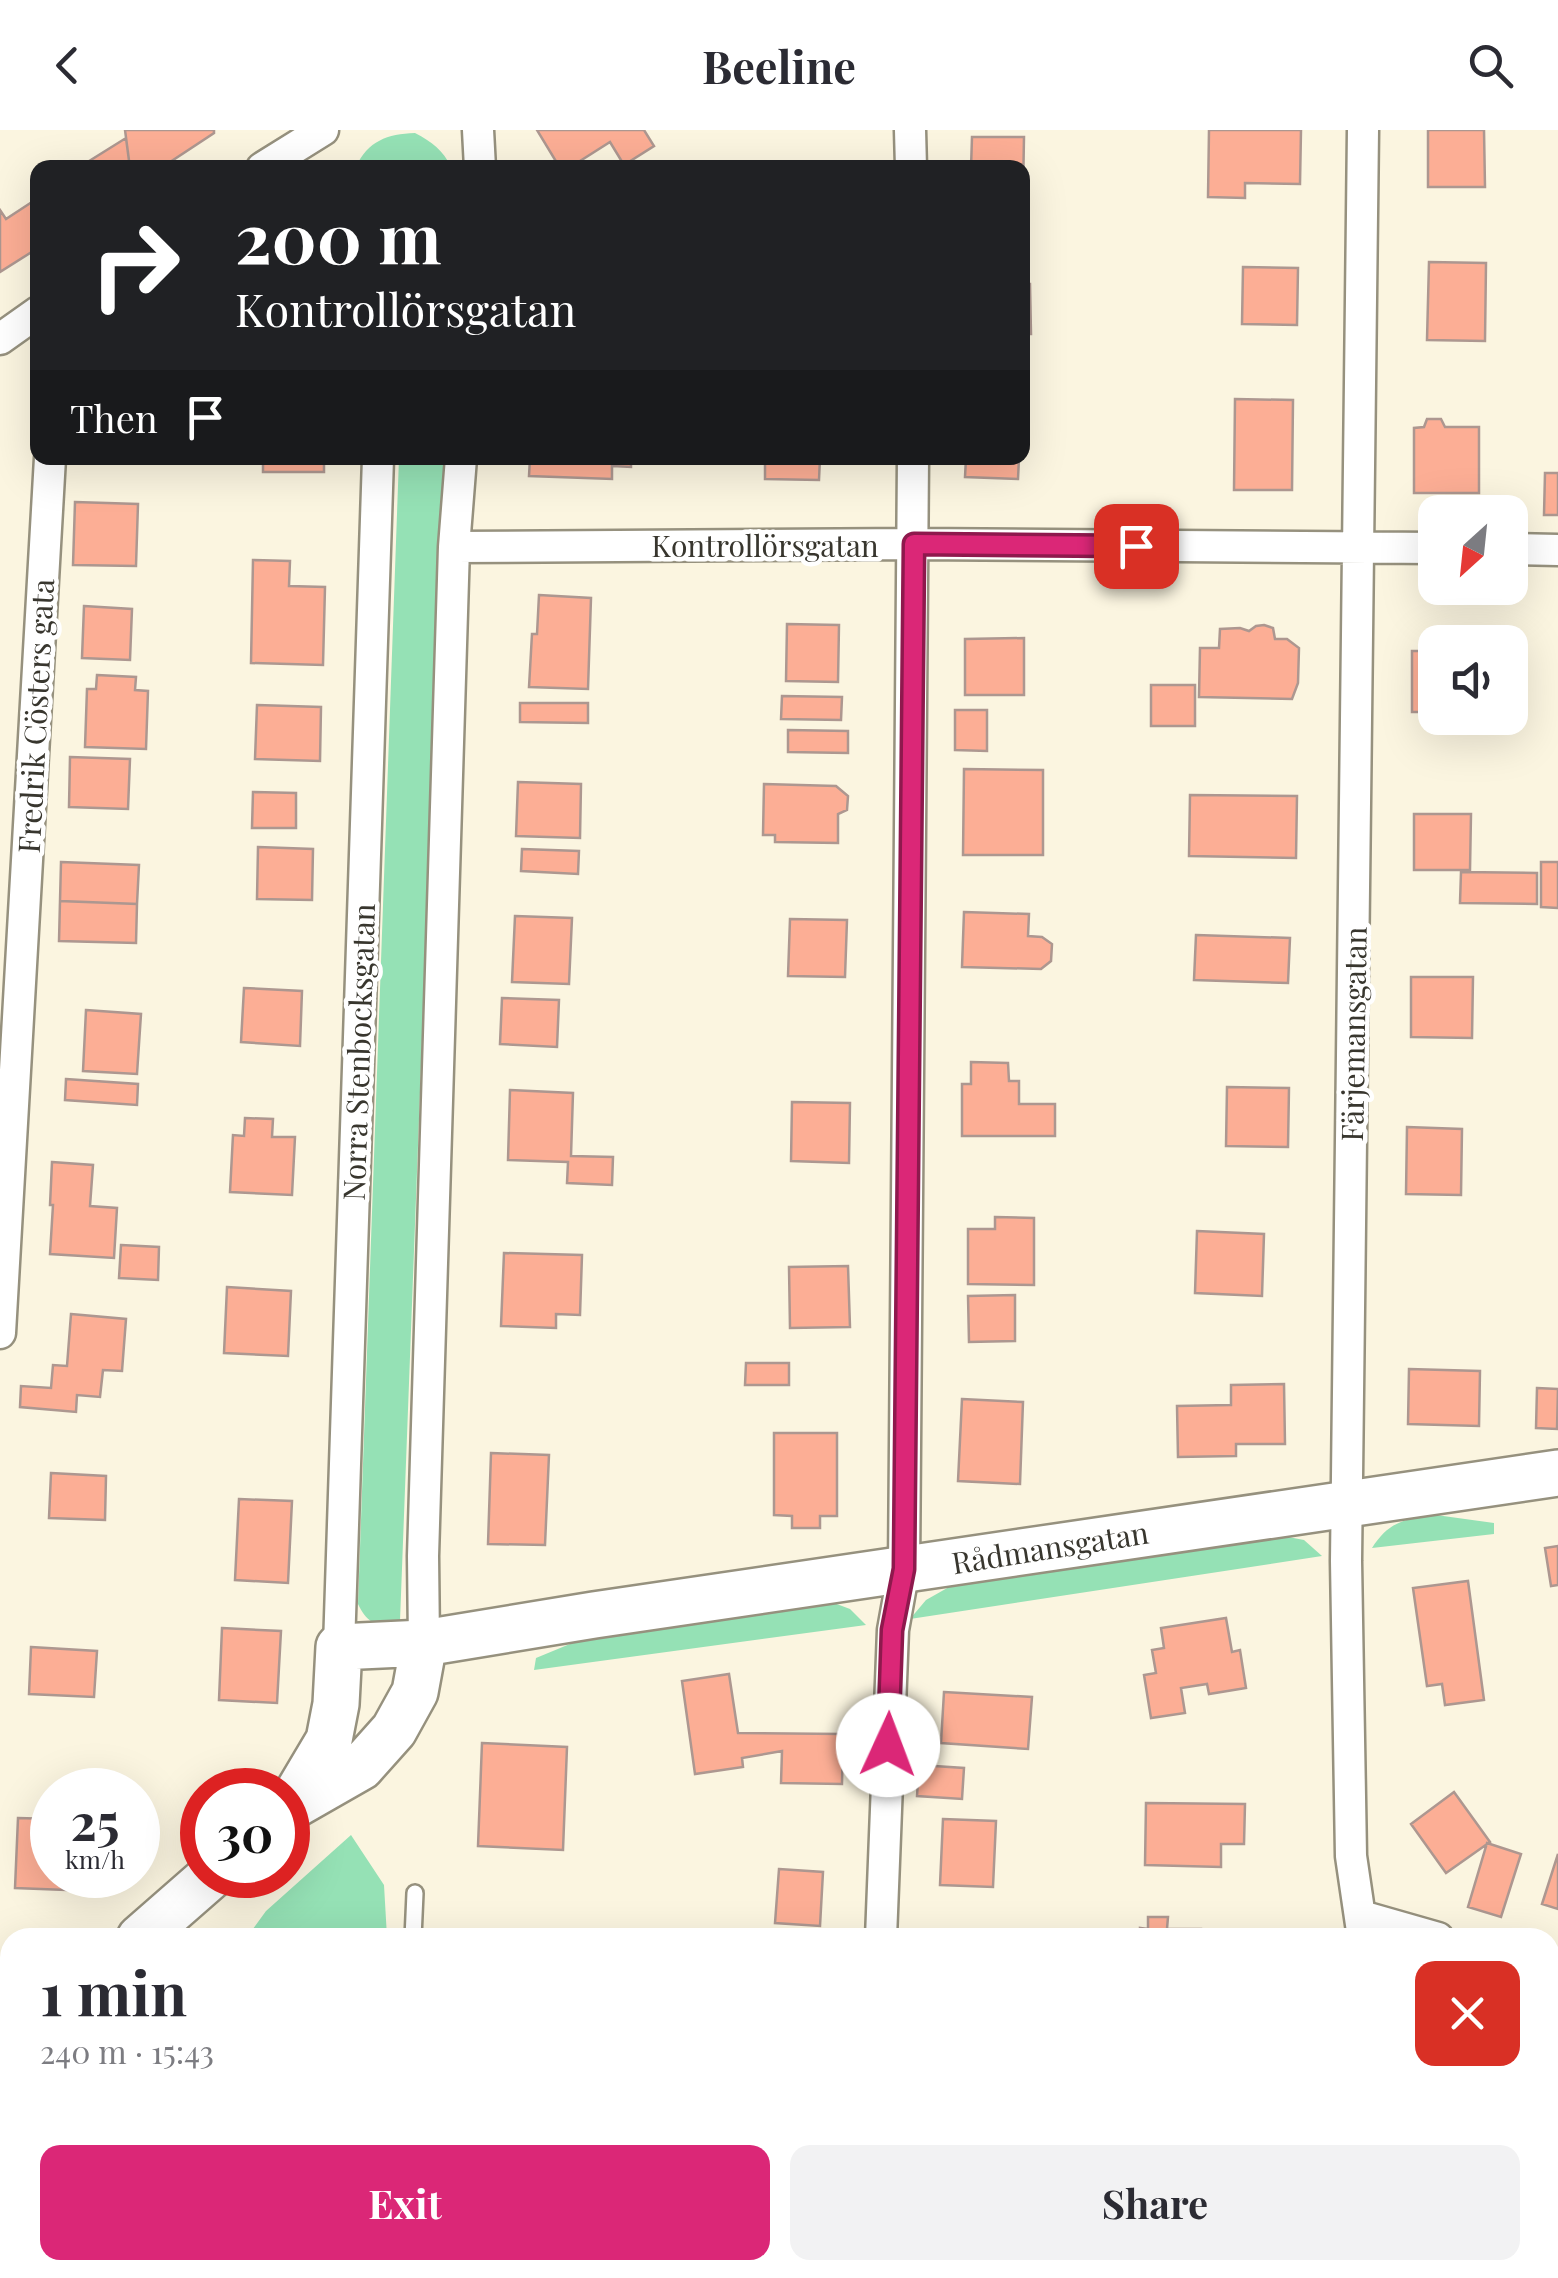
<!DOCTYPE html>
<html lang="en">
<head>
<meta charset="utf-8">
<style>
	body { margin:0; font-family:"Playfair Display",serif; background:#f2f2f3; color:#2b2b33; height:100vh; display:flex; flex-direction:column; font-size:38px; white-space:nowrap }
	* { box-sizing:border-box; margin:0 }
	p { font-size:32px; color:#7c7c81 }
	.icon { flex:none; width:55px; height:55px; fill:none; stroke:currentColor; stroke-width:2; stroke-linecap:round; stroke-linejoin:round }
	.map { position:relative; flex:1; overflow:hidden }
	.details { position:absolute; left:0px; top:1798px; width:1560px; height:352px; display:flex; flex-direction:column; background:#fff; border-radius:30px 30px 0 0; box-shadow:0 10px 40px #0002 }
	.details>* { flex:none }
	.banner { position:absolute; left:30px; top:30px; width:1000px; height:305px; border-radius:20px; box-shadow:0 10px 40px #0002; background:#202124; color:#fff; overflow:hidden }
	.needle { width:65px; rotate:207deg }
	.controls { position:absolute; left:1418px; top:365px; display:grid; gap:20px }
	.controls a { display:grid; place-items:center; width:110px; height:110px; border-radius:20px; background:#fff; box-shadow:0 10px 40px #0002; font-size:50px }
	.speed { position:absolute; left:30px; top:1638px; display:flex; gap:20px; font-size:50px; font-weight:700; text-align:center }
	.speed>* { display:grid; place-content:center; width:130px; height:130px; border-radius:50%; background:#fff; box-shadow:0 10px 40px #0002; line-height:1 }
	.speed small { font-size:25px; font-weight:400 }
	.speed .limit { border:15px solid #d22; background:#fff; color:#111 }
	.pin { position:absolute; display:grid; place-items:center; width:85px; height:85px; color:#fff; margin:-42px; border-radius:20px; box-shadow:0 5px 15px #0006 }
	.me { position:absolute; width:110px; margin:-55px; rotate:2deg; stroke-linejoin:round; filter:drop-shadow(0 0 8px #0008) }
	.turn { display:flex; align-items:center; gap:35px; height:210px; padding:0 40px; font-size:45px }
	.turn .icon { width:130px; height:130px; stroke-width:2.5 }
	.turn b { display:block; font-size:70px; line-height:85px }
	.then { display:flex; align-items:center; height:95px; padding:0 40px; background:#0003; gap:20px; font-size:38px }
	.round { display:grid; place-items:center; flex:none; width:105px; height:105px; border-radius:20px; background:#f2f2f3 }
	.head { display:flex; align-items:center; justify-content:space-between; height:170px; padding:0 40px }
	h1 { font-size:60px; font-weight:700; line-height:75px }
	.action { display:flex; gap:20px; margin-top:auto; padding:20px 40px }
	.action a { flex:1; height:115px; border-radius:20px; background:#db2777; color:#fff; font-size:40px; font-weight:700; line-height:115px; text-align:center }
	.action a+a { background:#f2f2f3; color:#2b2b33 }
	header { display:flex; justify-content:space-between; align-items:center; height:130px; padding:0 40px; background:#fff; font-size:45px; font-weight:700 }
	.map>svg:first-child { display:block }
	.green { fill:#95e1b5 }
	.forest { fill:#8edaae }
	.building { fill:#fcae95; stroke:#ad9790; stroke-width:2.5 }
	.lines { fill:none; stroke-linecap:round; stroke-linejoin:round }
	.lane-casing { stroke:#96917e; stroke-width:20 }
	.street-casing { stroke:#96917e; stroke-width:35 }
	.secondary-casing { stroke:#96917e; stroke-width:50 }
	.lane { stroke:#fff; stroke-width:15 }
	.street { stroke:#fff; stroke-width:30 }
	.secondary { stroke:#fff; stroke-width:45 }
	.route-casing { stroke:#8e194d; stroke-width:25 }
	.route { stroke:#db2777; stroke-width:18 }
	.labels { text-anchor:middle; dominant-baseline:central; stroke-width:9; stroke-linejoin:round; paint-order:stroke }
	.street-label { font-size:30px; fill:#38362e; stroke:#fff }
</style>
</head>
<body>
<header><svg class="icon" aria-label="back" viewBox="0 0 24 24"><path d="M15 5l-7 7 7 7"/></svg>Beeline<svg class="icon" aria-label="search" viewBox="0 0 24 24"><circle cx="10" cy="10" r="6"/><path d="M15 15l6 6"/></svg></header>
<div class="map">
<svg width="1558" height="2148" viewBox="0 0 1558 2148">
	<rect width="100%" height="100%" fill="#fbf5e0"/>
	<path class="green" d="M415 3C432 12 443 20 451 37H356C368 11 387 4 415 3Z
		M399 328H444L400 1491 391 1498C374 1495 366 1491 358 1474Z
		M1436 1385 1494 1393V1404L1372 1418C1389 1391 1405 1389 1436 1385Z
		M1283 1406 1304 1410 1322 1426 910 1489 926 1470 949 1457Z
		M834 1473 850 1479 866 1495 534 1540 536 1528 582 1509Z
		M351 1705 384 1755 387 1807H247L266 1781Z
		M10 2015V2110L0 2105V2024Z
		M56 2140H589L602 2148H69Z"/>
	<path class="forest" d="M1 2104 10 2110V2140H56L69 2148H0Z"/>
	<path class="building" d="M125 0H214V3L161 38H130Z
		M537 0H644L654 16 624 35 610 12 569 38H560Z
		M1209 0H1301L1300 54 1245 53V68L1208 67Z
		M1428 0H1484L1485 57H1428Z
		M972 7H1024L1023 63 1022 38H971Z
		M126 8 130 38H78Z
		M38 68V118L0 142V80L6 89Z
		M1429 132 1486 133 1485 211 1427 210Z
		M1243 137 1298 138 1297 195 1242 194Z
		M1022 154H1030L1031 204H1022Z
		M1235 269 1293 270 1292 360H1234Z
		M1427 289H1441L1445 297H1479V363H1414V298L1424 297Z
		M263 328H324V342H263Z
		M530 328H631V337L612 336V349L529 346Z
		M765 328H820L819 350 765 349Z
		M966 328H1019L1018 349 965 347Z
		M1545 343H1558V385H1544Z
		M75 372 138 374 136 436 73 435Z
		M253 430 290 431 289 456 325 457 323 535 251 533Z
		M539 465 591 468 588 559 529 557 532 504H537Z
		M84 476 132 479 130 530 82 528Z
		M787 494 839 495 838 552 786 551Z
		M1264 495 1273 498 1275 509H1287L1299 518 1298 553 1292 569 1199 567 1200 518H1219L1220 499 1240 498 1249 501 1256 496Z
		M1024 508V565H965V509Z
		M1412 521H1435V582H1412Z
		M97 545 136 547 135 560 148 561 146 619 85 617 87 559H96Z
		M1151 555H1195V596H1151Z
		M782 566 842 567 841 590 781 589Z
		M520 573H588V593L520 592Z
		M257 575 321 577 320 631 255 629Z
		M955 580H987V621L955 620Z
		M788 600 848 601V623L788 622Z
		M70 627 130 629 128 679 69 677Z
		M964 639 1043 640V725H963Z
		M518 652 581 654 580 708 516 706Z
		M764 654 836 656 848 666 847 680 838 684V713L775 712V705H763Z
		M253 662 296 663V698H252Z
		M1190 665 1297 666 1296 728 1189 726Z
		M1414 684H1471L1470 740H1414Z
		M258 717 313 719 312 770 257 769Z
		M522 719 579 721 578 744 521 741Z
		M61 732 139 735 137 774 60 771Z
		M1541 732H1558V778L1541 777Z
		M1461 742 1537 743V774L1460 773Z
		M60 771 137 774 136 813 59 811Z
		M964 782 1029 784 1028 806 1042 807 1052 814 1051 831 1041 839 962 837Z
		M515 786 572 788 569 854 512 852Z
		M790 789 847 790 845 847 788 846Z
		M1196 805 1290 808 1288 853 1194 850Z
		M1411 847H1473L1472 908 1411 907Z
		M244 858 302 861 300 916 241 912Z
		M502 868 559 870 557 917 500 914Z
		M86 880 141 884 137 944 83 941Z
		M971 932 1008 933 1009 951H1019V974H1055V1006H962V954H971Z
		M66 949 138 954 137 975 65 970Z
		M1227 957 1289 958 1288 1017 1226 1016Z
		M510 960 573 963 571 1026 613 1027 612 1055 567 1053 568 1032 508 1030Z
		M792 972 850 973 849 1033 791 1031Z
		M245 988 273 989 272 1007H295L292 1065 230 1062 233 1005 244 1006Z
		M1407 997 1462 999 1461 1065 1406 1064Z
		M52 1032 93 1035 90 1076 117 1078 114 1128 50 1124 53 1075H50Z
		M995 1087 1034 1088V1155L968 1154V1099H995Z
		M1197 1101 1264 1104 1262 1166 1195 1163Z
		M121 1115 159 1117 158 1150 119 1148Z
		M504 1123 582 1125 580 1185 556 1184V1198L501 1196Z
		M848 1136 850 1197 790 1198 789 1137Z
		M227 1157 291 1161 288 1226 224 1223Z
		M1015 1165V1211L969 1212 968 1166Z
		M71 1184 126 1189 122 1241 103 1240 100 1267 77 1265 76 1282 20 1277 21 1256 51 1258 53 1235 67 1236Z
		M746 1233H789V1255H745Z
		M1409 1239 1480 1241 1479 1296 1408 1294Z
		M1284 1254 1285 1314H1236V1326L1178 1327 1177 1276 1231 1275V1255Z
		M1537 1258 1558 1259 1557 1299 1536 1298Z
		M962 1269 1023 1272 1020 1354 958 1351Z
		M774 1303H837V1386H820V1398H792V1386L774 1385Z
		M491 1323 549 1325 545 1415 488 1414Z
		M51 1343 106 1346 105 1390 49 1388Z
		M239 1369 292 1371 288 1453 235 1450Z
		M1558 1416V1455L1551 1456 1545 1418Z
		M1468 1451 1484 1570 1445 1575 1442 1554 1427 1556 1413 1458Z
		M1226 1488 1232 1522 1240 1520 1246 1558 1209 1564 1207 1554 1181 1558 1185 1583 1151 1588 1144 1545 1156 1543 1152 1520 1164 1518 1161 1498Z
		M222 1498 281 1501 277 1573 219 1570Z
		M31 1517 97 1521 94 1567 29 1564Z
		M729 1544 738 1603 843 1604 842 1654 781 1653 782 1621 742 1628 743 1637 695 1644 682 1551Z
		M944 1562 1032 1567 1028 1619 941 1613Z
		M482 1613 567 1617 563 1720 478 1716Z
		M919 1635 964 1638 962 1669 917 1666Z
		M1454 1662 1490 1712 1446 1743 1411 1694Z
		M1146 1673 1245 1674 1244 1714H1221V1737L1145 1735Z
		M18 1688 52 1689V1745H93L92 1761 15 1758Z
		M943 1689 996 1691 993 1757 940 1755Z
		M1487 1713 1521 1724 1501 1787 1468 1777Z
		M1558 1724V1779L1542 1774Z
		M779 1739 823 1742 820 1796 775 1793Z
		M1148 1787H1168L1167 1799H1201V1808H1140V1798L1148 1799Z
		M777 2140H821L816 2148H780L775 2144Z
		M1140 2140H1233L1230 2148H1138Z
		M1368 2140H1434L1431 2148H1393Z"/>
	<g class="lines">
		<defs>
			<path id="lane" d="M413 1808 415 1763"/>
			<path id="street" d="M478 0 480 38
				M910 0 911 38
				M262 38 323 0
				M0 209 38 182
				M454 417 914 414 1435 418
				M1510 419 1558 420
				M0 1203 50 328
				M424 1513 423 1426 454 417 461 328
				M339 1517 378 328
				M1361 1786 1438 1808
				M881 1808 893 1500 904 1439 913 328
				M1363 1808 1351 1726 1346 1431 1363 0
				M1550 1839 1558 1842
				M867 2148 868 2140
				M1290 2148 1292 2140"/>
			<path id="secondary" d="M291 1677 361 1637 394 1600 415 1562 424 1513
				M288 1679 329 1610 336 1574 339 1517 424 1513 594 1485 1558 1343
				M140 1808 212 1745
				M0 1919 10 1910
				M0 1961 10 1951
				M655 2140 667 2148"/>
		</defs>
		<use href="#lane" class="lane-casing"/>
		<use href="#street" class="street-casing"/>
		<use href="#secondary" class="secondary-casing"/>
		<use href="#lane" class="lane"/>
		<use href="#street" class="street"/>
		<use href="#secondary" class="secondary"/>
	</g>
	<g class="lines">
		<defs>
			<path id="route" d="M888 1615 892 1500 904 1439 914 414 1136 416"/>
		</defs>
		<use href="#route" class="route-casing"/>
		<use href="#route" class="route"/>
	</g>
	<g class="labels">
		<g class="street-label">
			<text x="765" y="415">Kontrollörsgatan</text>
			<text transform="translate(35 586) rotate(-87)">Fredrik Cösters gata</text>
			<text transform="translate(1353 904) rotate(-89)">Färjemansgatan</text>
			<text transform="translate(358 922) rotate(-88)">Norra Stenbocksgatan</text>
			<text transform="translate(1050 1417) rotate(-9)">Rådmansgatan</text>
		</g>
	</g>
</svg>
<div class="controls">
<a><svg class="needle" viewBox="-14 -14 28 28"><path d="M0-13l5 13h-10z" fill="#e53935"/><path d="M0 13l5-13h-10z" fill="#7c7c81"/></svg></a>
<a><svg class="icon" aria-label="sound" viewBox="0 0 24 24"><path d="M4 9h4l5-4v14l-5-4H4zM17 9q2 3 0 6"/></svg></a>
</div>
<div class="speed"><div>25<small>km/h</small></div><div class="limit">30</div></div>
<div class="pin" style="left:1136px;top:416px;background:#d93025"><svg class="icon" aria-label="arrive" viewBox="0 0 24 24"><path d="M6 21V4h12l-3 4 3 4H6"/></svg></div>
<svg class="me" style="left:888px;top:1615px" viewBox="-20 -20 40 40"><circle r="19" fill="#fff"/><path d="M0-13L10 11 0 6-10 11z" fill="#db2777"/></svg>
<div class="banner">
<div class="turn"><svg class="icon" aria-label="right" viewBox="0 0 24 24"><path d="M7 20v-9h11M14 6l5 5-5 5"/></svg><div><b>200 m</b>Kontrollörsgatan</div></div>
<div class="then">Then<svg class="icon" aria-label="arrive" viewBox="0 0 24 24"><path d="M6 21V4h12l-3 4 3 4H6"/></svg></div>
</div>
<section class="details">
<div class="head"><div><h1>1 min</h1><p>240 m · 15:43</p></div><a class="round" style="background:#d93025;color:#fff"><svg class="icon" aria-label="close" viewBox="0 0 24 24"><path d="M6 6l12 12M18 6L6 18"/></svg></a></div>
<div class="action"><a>Exit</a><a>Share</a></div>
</section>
</div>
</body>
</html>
